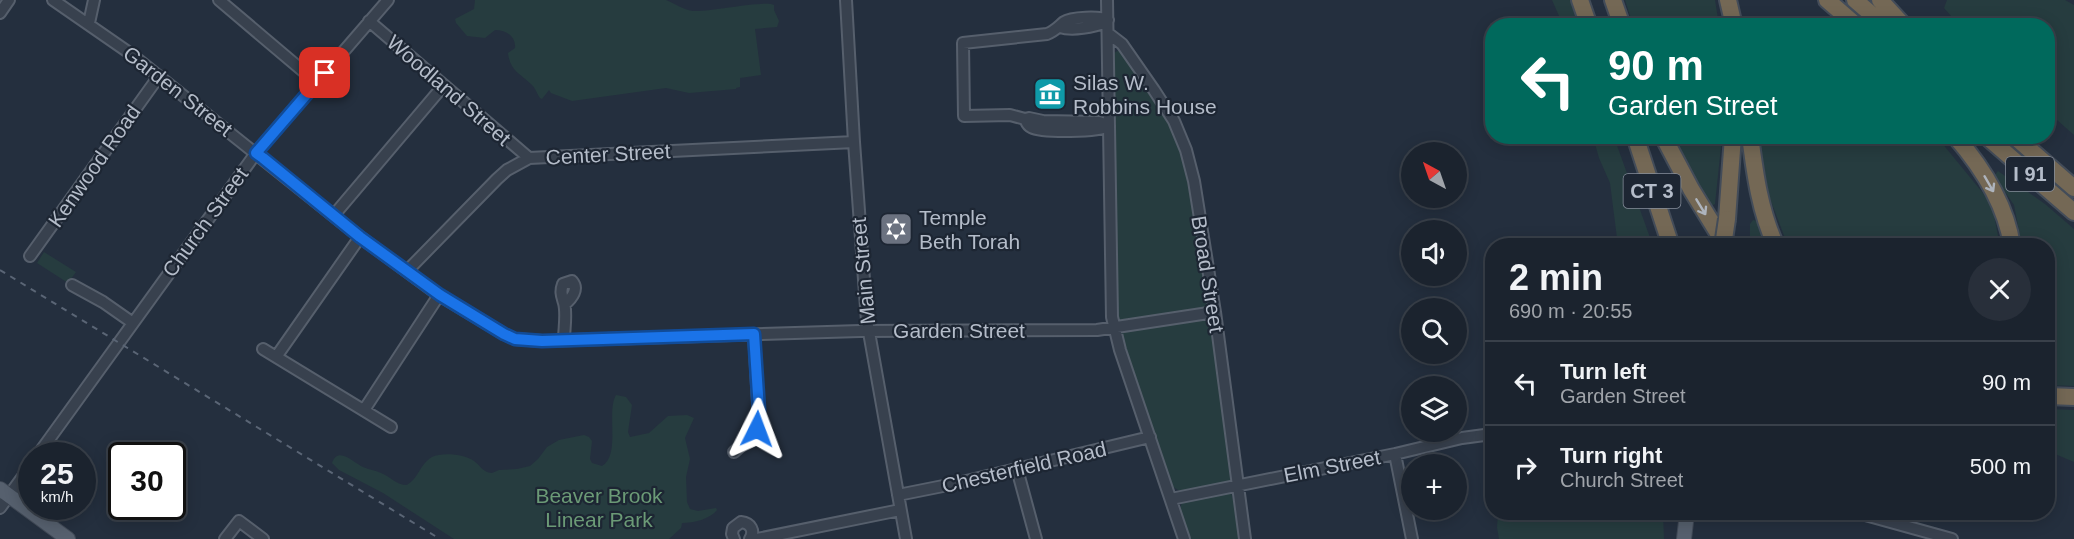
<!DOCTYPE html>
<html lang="en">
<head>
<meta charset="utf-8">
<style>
	body { margin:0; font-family:Helvetica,sans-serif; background:#282f3a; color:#f1f3f6; height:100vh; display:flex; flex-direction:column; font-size:22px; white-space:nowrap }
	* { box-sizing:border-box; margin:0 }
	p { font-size:20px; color:#a0a4aa }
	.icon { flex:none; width:33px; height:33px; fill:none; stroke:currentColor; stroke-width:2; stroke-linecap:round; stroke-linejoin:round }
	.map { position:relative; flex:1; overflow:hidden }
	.side { position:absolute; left:1485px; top:238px; width:570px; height:282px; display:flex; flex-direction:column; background:#1b232e; border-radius:24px; box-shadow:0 3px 15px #0003,0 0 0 2px #39404a }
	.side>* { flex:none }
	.hud { position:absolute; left:1485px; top:18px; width:570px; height:126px; border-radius:24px; box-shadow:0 3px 15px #0003,0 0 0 2px #39404a; background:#00695c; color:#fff; overflow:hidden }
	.needle { width:39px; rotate:320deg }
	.controls { position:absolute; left:1401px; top:142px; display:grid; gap:12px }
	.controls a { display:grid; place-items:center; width:66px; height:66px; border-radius:50%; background:#1b232e; box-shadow:0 3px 15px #0003,0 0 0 2px #39404a; font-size:30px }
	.speed { position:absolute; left:18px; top:442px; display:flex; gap:12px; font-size:30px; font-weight:700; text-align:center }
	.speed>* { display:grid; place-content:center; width:78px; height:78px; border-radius:50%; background:#1b232e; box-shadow:0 3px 15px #0003,0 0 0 2px #39404a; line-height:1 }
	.speed small { font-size:15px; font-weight:400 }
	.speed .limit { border:3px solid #111; border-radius:9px; background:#fff; color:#111 }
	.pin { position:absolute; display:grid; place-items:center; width:51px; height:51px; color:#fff; margin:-26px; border-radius:12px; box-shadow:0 3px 9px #0006 }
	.me { position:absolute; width:66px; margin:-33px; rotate:3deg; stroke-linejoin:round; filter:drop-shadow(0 0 4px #0008) }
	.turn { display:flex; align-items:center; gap:21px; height:126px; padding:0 24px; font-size:27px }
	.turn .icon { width:78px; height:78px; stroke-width:2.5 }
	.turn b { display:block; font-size:42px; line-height:51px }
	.round { display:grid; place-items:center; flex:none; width:63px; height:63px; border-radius:32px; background:#282f3a }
	.head { display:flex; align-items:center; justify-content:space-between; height:102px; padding:0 24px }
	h1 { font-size:36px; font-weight:700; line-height:45px }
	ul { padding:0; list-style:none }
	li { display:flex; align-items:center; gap:18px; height:84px; padding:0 24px; border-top:2px solid #39404a }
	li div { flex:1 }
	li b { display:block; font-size:22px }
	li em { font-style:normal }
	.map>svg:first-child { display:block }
	.green { fill:#263c3f }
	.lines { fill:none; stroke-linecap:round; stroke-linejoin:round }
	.minor-casing { stroke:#565f6c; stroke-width:14 }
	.major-casing { stroke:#414a57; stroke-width:16 }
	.highway-casing { stroke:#434c59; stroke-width:20 }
	.minor { stroke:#38414e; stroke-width:10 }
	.major { stroke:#56606e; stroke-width:14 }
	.highway { stroke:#746855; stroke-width:16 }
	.rail { stroke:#5a6575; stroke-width:2; stroke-dasharray:6 6; stroke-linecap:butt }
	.highway-bridge-casing { stroke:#434c59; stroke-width:20; stroke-linecap:butt }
	.highway-bridge { stroke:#746855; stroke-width:16 }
	.oneway { stroke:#aeb4bd }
	.route-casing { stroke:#114b97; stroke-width:15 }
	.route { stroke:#1a73e8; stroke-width:10 }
	.labels { text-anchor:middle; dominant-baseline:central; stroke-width:4.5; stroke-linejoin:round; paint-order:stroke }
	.shield { fill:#1d2633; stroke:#878f9c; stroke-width:1.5 }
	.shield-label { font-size:20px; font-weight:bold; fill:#b4bcc9 }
	.poi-label { font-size:21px; fill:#b4bcc9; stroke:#1d2633; text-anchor:start }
	.street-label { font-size:21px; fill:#b4bcc9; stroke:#1d2633 }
	.park-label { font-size:21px; fill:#6b9a76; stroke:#1d2633 }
</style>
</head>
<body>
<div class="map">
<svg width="2074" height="539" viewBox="0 0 2074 539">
	<rect width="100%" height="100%" fill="#242f3e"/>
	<path class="green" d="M475 0H666C675 4 685 10 693 11 711 12 765 0 774 5V10L779 21 777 27 755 29 761 75 740 78V87L736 88V89L689 93 666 88 572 101 551 93 549 90 542 99 540 98C537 94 536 89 532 85 521 74 510 71 508 53L515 48C516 36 506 30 495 30L485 38 467 36 456 23 455 19 474 9Z
		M1552 0H1570L1578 25H1563Z
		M1625 0H1715L1719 25H1633Z
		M1947 0H2065L2074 5V135L2048 112V26L1959 25 1944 8Z
		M1119 50 1124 54 1151 92 1174 130 1185 159 1208 304C1205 314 1211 326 1213 335 1221 383 1226 431 1231 478L1228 483 1234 503 1240 539H1190L1180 509 1182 502 1180 491 1173 487 1121 334 1124 329 1117 316 1114 53Z
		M1593 137H1614L1653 246H1618L1610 183 1599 158Z
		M1673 137H1722L1715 204 1711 206C1695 185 1683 161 1673 137Z
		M1759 137H1937L1987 198 1993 210 2000 246H1788L1769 196Z
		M1998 171 2045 204 2074 229V386L2048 385V246H2022L2014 205 1994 176Z
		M1753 220 1757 221 1766 246H1750V224Z
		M44 252 76 272 68 283 37 263Z
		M616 395 626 397 632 405 628 432 630 437 649 433 668 416 687 415 694 418 685 438 690 459 686 477 687 502 690 509 698 511 716 508 717 510C710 519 694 523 682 523L681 528 669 539H454L383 493 339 470 332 463C338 445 354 463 363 467 369 470 375 470 381 473 391 477 396 485 407 485 419 478 419 465 432 457 442 452 465 454 474 461 481 466 482 472 492 473L499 470 517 469 530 466 538 459 547 447 559 440 584 435 589 437 592 441 590 459 592 463 602 466C621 455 606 412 616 395Z
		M2048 409 2074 410V462L2048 451Z
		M1498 513H1663L1664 539H1499L1497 527Z"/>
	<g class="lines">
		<defs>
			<path id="minor" d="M53 0 131 54 360 237 439 295 504 334 515 339 542 341 860 331 1097 330 1215 312
				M219 0 316 82
				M846 0 854 142 867 321 906 539
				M1107 0 1112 317 1120 350 1184 539
				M0 13 9 0
				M1108 20C1100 16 1071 17 1064 22 1058 27 1055 31 1047 34L963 43 964 116 1010 115 1025 119 1029 118 1043 121 1099 122 1109 126
				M369 21 529 158
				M89 23 94 0
				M1060 27C1072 31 1094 27 1106 22
				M1109 34 1122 44 1154 90 1174 121 1186 150 1194 181 1215 312 1245 539
				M1025 119C1027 123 1027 125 1031 127 1042 133 1099 132 1109 126
				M334 215 444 85
				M30 256 159 76
				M407 271 497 179 507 170 529 158 854 142
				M72 285 103 302 133 323
				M564 340C564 329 567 314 564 303 562 296 560 292 563 284L572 281C579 289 572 298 565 304
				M263 349 391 427
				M276 357 360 237
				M364 410 439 295
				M734 452 753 435 759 420 754 334
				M1395 454 1412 539
				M37 456 256 153 388 0
				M1017 469 1036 539
				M898 495 958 483 1150 437
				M1171 499 1395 454 1462 438 1492 434
				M0 508 32 464
				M1858 513 1952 539
				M752 537 757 539 900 510
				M225 539 239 521 263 539
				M734 539 732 534 733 528 741 522C751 523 755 531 750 539"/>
			<path id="major" d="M0 489 68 539
				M1684 539 1687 513"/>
			<path id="highway" d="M1580 0 1589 26
				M1613 0 1622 26
				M1728 0 1734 26
				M1827 0 1857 26
				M1855 0 1885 26
				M1880 0 1904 26
				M1635 136 1671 246
				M1663 136 1691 189 1726 246
				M1750 136C1755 174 1760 212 1776 246
				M1955 136C1982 167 2006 205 2012 246
				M1986 136 2074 212
				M2014 136 2074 188
				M1727 219 1733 136
				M2048 396 2074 397"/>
		</defs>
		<use href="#minor" class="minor-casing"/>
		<use href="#major" class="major-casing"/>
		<use href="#highway" class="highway-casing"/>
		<use href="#minor" class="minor"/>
		<use href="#major" class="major"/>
		<use href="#highway" class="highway"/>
		<path class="rail" d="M0 270 440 539"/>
		<defs>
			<path id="highway-bridge" d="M1723 246 1727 219"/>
		</defs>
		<use href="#highway-bridge" class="highway-bridge-casing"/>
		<use href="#highway-bridge" class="highway-bridge"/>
	</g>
	<defs><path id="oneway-shaft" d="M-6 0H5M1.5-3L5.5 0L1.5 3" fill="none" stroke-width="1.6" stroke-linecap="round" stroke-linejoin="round" transform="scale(1.5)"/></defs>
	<g class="oneway">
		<use href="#oneway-shaft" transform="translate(1989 184) rotate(60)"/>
		<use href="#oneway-shaft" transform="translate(1701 207) rotate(59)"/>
	</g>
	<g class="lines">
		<defs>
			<path id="route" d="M325 73 256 153 263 158 360 237 440 295 504 334 515 339 542 341 754 334 759 410 757 429"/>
		</defs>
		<use href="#route" class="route-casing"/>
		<use href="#route" class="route"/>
	</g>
	<defs>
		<symbol id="museum-square" viewBox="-11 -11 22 22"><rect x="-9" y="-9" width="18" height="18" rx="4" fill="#0f9aa8" stroke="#1d2633"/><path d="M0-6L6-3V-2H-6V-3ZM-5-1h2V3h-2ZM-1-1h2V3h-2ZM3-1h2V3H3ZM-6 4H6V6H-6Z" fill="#fff"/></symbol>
		<symbol id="synagogue-square" viewBox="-11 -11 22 22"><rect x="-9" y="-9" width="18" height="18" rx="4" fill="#6b7280" stroke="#1d2633"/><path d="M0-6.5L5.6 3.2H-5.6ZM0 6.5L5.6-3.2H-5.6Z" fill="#fff"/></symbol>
	</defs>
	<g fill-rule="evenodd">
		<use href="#museum-square" x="1031" y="75" width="38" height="38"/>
		<use href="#synagogue-square" x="877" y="210" width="38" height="38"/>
	</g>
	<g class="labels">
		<g class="shield">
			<rect x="2006" y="157" width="48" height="34" rx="4.5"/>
			<rect x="1623.5" y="174" width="57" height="34" rx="4.5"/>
		</g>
		<g class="shield-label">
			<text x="2030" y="174">I 91</text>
			<text x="1652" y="191">CT 3</text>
		</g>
		<g class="poi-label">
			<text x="1073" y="82">Silas W.<tspan x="1073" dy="24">Robbins House</tspan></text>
			<text x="919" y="217">Temple<tspan x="919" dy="24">Beth Torah</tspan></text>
		</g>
		<g class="street-label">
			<text transform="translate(449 90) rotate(41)">Woodland Street</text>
			<text transform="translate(178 91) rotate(38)">Garden Street</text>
			<text transform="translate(608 154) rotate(-3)">Center Street</text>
			<text transform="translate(94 166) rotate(-55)">Kenwood Road</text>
			<text transform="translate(205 222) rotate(-54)">Church Street</text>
			<text transform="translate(863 271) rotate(-95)">Main Street</text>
			<text transform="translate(1208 274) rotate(81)">Broad Street</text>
			<text x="959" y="330">Garden Street</text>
			<text transform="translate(1332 466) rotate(-11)">Elm Street</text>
			<text transform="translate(1024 467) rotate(-13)">Chesterfield Road</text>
		</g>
		<g class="park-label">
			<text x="599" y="495">Beaver Brook<tspan x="599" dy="24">Linear Park</tspan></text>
		</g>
	</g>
</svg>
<div class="controls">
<a><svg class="needle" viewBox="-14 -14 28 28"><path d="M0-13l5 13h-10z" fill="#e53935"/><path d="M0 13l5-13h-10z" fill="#a0a4aa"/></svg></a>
<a><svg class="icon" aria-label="sound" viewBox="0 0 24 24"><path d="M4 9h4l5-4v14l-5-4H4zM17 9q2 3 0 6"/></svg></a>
<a><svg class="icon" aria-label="search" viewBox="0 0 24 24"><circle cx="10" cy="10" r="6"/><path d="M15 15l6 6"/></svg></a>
<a><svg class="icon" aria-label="layers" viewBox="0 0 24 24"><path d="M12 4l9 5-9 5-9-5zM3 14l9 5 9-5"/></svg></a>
<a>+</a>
</div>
<div class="speed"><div>25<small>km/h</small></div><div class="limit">30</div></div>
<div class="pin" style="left:325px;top:73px;background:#d93025"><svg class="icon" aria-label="arrive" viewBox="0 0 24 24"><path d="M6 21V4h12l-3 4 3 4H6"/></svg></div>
<svg class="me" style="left:757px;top:429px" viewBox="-20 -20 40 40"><path d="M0-17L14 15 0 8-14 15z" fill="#1a73e8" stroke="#fff" stroke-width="4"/></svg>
<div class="hud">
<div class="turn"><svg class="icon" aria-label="left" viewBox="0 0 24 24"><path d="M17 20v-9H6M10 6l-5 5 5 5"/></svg><div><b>90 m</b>Garden Street</div></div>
</div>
<section class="side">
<div class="head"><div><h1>2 min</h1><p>690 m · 20:55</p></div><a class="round"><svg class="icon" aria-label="close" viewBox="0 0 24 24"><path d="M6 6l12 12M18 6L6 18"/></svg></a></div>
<ul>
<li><svg class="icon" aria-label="left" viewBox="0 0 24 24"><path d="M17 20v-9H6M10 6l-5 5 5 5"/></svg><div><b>Turn left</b><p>Garden Street</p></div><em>90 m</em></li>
<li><svg class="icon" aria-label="right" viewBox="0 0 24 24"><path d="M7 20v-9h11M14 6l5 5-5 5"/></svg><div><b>Turn right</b><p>Church Street</p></div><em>500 m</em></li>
</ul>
</section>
</div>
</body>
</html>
